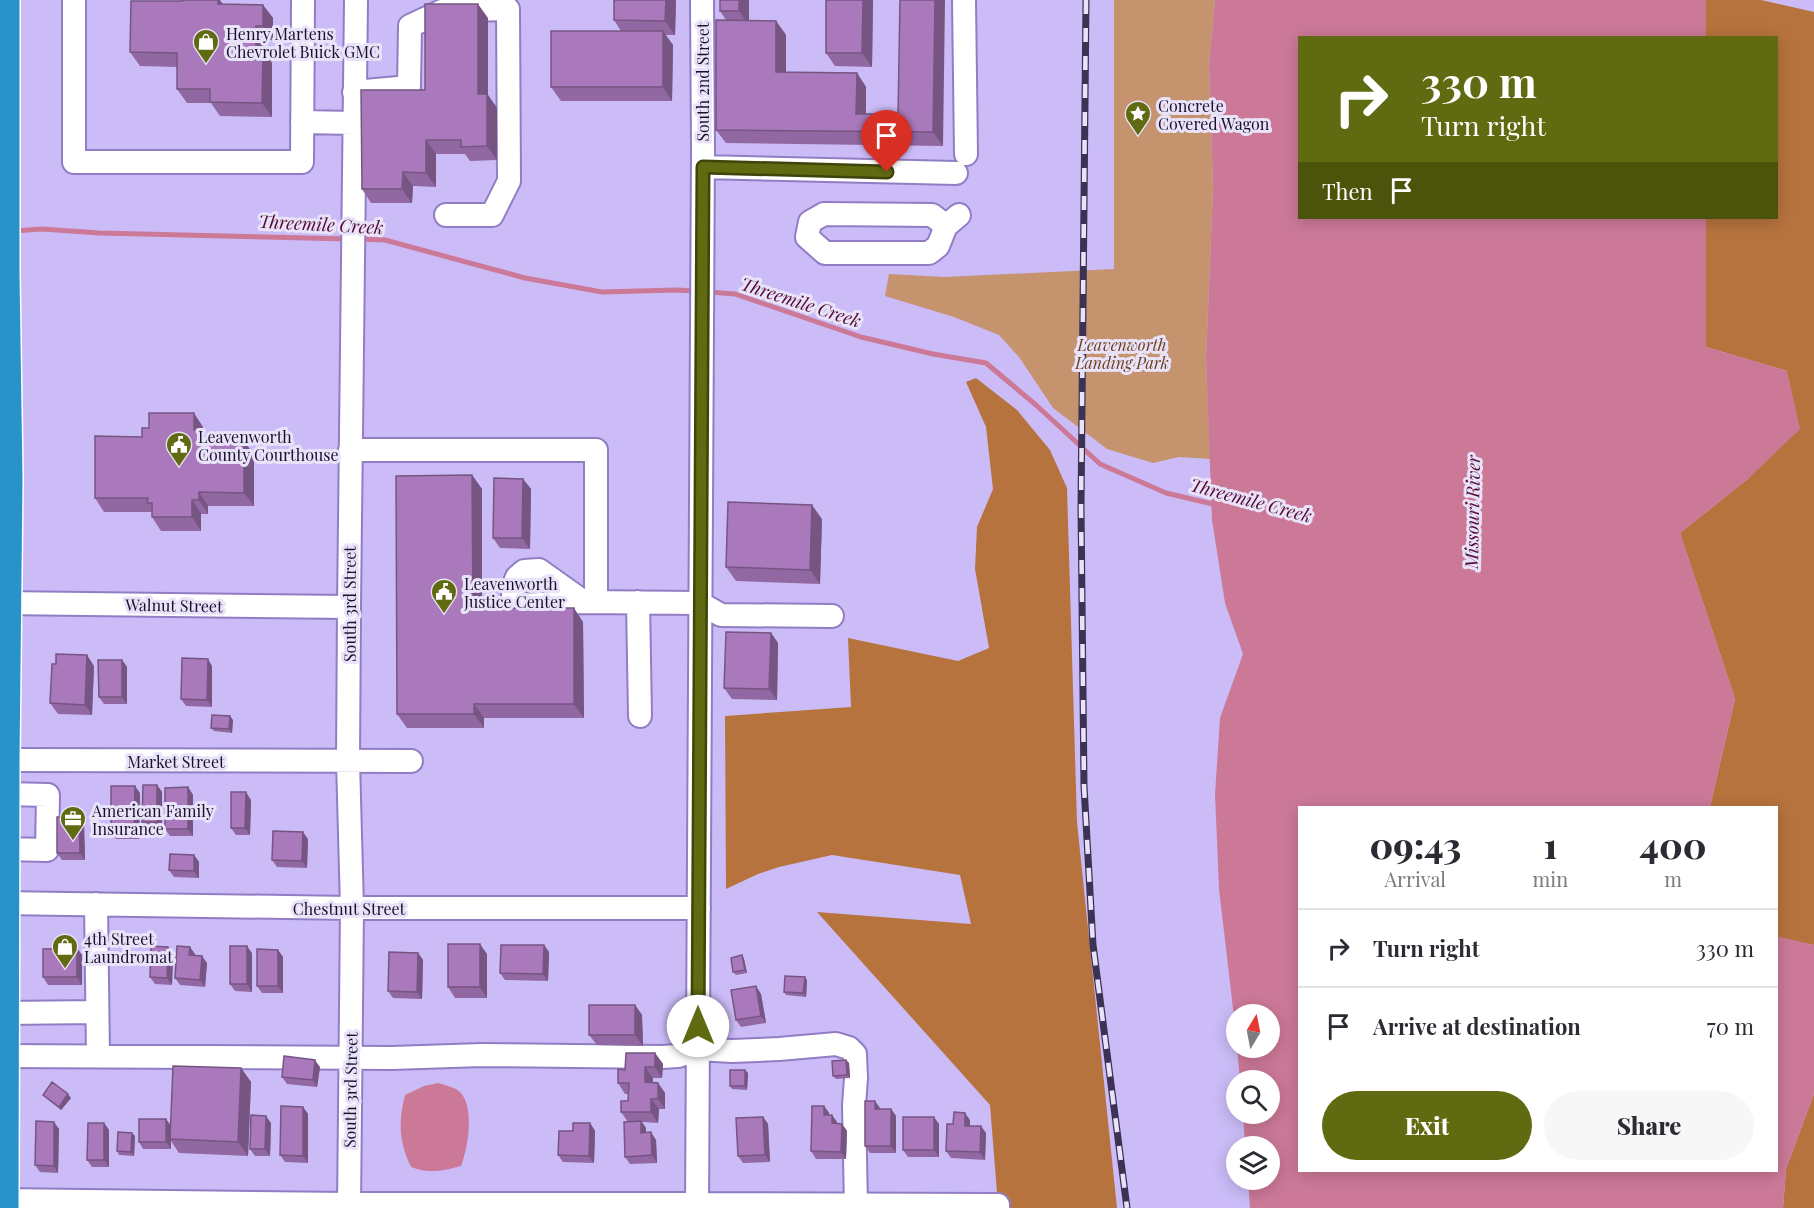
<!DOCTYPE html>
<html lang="en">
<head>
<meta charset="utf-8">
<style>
	body { margin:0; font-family:"Playfair Display",serif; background:#f7f7f7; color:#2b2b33; height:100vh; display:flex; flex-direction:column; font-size:22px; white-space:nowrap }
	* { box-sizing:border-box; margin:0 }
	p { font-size:20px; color:#7c7c81 }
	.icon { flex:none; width:33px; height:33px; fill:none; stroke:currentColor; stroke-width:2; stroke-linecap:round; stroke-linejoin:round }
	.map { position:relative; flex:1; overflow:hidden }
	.drawer { position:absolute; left:1298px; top:806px; width:480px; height:366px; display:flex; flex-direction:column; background:#fff; border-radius:0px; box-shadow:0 3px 15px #0003 }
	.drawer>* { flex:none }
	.top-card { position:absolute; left:1298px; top:36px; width:480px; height:183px; border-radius:0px; box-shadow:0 3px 15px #0003; background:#606a10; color:#fff; overflow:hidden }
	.needle { width:39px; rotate:10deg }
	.controls { position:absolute; left:1226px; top:1004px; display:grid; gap:12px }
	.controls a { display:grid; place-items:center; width:54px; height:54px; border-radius:50%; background:#fff; box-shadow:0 3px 15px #0003; font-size:30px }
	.pin { position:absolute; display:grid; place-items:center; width:51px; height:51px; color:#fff; margin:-62px -26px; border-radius:50% 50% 50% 0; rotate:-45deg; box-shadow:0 0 6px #0007 }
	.pin .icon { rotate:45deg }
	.me { position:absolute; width:66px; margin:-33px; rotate:0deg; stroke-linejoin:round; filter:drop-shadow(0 0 4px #0008) }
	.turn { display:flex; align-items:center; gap:21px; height:126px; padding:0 24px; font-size:27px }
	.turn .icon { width:78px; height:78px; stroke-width:2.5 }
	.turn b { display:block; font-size:42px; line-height:51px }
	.then { display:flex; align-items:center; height:57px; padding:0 24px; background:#0003; gap:12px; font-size:22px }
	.eta { display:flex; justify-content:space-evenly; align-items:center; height:102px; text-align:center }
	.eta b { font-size:36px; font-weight:800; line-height:42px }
	.button { display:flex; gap:12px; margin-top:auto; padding:12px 24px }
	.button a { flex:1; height:69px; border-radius:36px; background:#606a10; color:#fff; font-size:24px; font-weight:800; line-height:69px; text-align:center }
	.button a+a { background:#f7f7f7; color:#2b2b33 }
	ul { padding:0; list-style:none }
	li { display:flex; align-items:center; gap:18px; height:78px; padding:0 24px; border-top:2px solid #e1e1e2 }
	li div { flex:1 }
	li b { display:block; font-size:22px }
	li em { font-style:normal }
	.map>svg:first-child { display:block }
	.green { fill:#c6936f }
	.forest { fill:#b7733e }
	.water { fill:#cc7998 }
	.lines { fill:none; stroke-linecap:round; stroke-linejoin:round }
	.stream { stroke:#cc7998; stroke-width:5 }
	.minor-casing { stroke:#917dc3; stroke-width:26 }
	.highway-casing { stroke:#fff; stroke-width:36 }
	.minor { stroke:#fff; stroke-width:22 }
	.highway { stroke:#2893c9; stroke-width:33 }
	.rail-casing { stroke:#3c3253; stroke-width:7 }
	.rail { stroke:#e9e3fa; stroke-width:4.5; stroke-dasharray:14; stroke-linecap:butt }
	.wall { fill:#9168a1 }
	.shaded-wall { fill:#765583 }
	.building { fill:#a979bb; stroke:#765583; stroke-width:1.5 }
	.route-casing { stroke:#3e450a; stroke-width:15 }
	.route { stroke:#606a10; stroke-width:10 }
	.labels { text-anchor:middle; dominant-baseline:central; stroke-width:6; stroke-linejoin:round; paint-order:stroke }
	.poi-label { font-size:16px; fill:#19102b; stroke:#e9e3fa; text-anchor:start }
	.street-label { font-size:16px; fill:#19102b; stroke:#e9e3fa }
	.park-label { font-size:16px; font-style:italic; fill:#6d3e18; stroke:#e9e3fa }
	.water-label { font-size:18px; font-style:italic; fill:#560930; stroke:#e9e3fa }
</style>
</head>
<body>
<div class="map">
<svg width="1814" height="1208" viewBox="0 0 1814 1208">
	<rect width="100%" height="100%" fill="#cbbcf8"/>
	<path class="green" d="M1114 0H1215L1209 64 1213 189 1206 359 1210 459 1179 457 1153 463 1107 449 1053 408 1019 357 999 335 954 317 885 296 889 274 945 277 1114 269Z"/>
	<path class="forest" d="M1706 0H1761L1814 12V945L1776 938V807H1710L1735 699 1680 533 1749 478 1787 371 1706 347V218H1776V38L1706 37Z
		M976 378 1017 410 1050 450 1067 488 1077 822 1117 1208H1010L998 1205 990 1105 817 912 971 924 960 875 832 855 779 867 758 874 726 889 725 716 851 707 848 638 958 661 989 648 975 569 977 527 993 489 986 427 966 382Z
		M1814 1094V1208H1783L1786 1169Z"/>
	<path class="water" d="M1215 0H1706V37L1299 38V218H1706V347L1787 371 1800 429 1749 478 1680 533 1735 699 1710 807H1299V1170H1776V938L1780 937 1814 945V1094L1786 1169 1783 1208H1250L1248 1179H1269V1146H1245L1243 1113H1269V1080H1240L1237 1047H1269V1014H1236V1034L1219 889 1215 794 1220 718 1243 654 1225 603 1212 520 1206 359 1213 189 1209 64Z
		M438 1083C444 1085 455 1087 460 1092 475 1107 468 1148 461 1166 442 1171 430 1174 411 1167 399 1142 398 1122 405 1095L424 1086Z"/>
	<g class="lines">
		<path class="stream" d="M14 231 42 229 99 233 349 239
			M358 239 385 240 525 278 602 292 675 290 697 291
			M709 292 735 294 861 337 933 354 986 363 1036 405 1100 464 1166 493 1217 505"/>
		<defs>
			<path id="minor" d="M74 0V162H302L303 0
				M964 0 966 154
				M354 92 409 87 410 26 442 11 454 10
				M302 122 354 123
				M703 167 956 173
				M446 215H492L509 181 508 9 463 10V0
				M946 226 932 215 824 214 810 222 807 237 825 253H929L938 246 946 226 959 215
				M350 450H596V602
				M584 602 520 605 513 599V587L517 577 524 571 539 570 584 602 700 603 721 615 832 616
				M638 602 640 716
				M0 603 349 607
				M0 760 411 761
				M4 794 48 795 47 850 4 849
				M0 903 352 908H699
				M96 904 98 1056
				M3 1013 97 1012
				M0 1056 392 1058 482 1055 662 1057 678 1056 698 1049 732 1051 779 1049 836 1044 849 1048 855 1054 856 1078 854 1105 856 1208
				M0 1200 349 1204H697L998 1205V1208
				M349 1208 352 908 348 761 349 607 356 0
				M697 1208 703 150 702 0"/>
			<path id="highway" d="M2 1208 3 760 6 479 3 274V0"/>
		</defs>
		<use href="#minor" class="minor-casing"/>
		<use href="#highway" class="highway-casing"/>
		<use href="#minor" class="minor"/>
		<use href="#highway" class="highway"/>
		<defs>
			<path id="rail" d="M1086 0 1081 508 1084 786 1093 945 1127 1208"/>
		</defs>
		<use href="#rail" class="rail-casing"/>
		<use href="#rail" class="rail"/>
	</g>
	<path class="wall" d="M614 0H676L675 35H665L673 45 672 101H561L551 87 621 31 614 20Z
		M720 0H749V20L776 21 786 35V72L857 73 866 87V114H898L900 0 943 146 726 143 716 130 726 20 720 11Z
		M826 0H873L872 67 835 66 826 53Z
		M223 4 263 5 273 18V40H266V53L272 63V117L220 116 211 103H187L177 89V67L140 66 130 52Z
		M488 18V95L497 108V160L470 161 465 154H436V187L413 186 412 203H371L362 189 425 90Z
		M203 427V435L208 441H244L254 455V506H208V514H201V531H161L152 517V512H104L95 498 142 437Z
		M472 475 482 489V608L583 622 584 718H484V728H407L397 714Z
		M523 479 531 489 530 549 500 548 493 538Z
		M822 519 820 584 736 581 726 567Z
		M771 633 778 643 777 700 732 699 724 688Z
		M122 660 127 667V704H104L99 697Z
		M94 666 92 715 58 714 50 703Z
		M212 666V707L186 706 181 699Z
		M233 720 232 733 214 731 211 728Z
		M157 785 162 792V829H147L142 822Z
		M188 787 193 795V836H170L165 829Z
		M140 793 139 839H116L111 832Z
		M251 800 250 835H236L231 828Z
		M79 817 84 824 85 860H62L57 853Z
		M308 839 307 868 277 867 272 860Z
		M194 855 199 862V878L174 877 169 870Z
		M544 945 549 952 548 981 505 980 500 973Z
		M168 947 173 954 172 985 155 984 150 977Z
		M77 948 82 955V985H48L43 977Z
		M278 950 283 957V993H262L257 986Z
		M252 953V992L235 991 230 984Z
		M418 953 423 960 422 999 393 998 388 991Z
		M195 954V955L207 963 205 987 180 985 175 978Z
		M487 954V998H455L448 987Z
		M742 955 744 959 747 973 736 975 733 972Z
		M807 980 806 997 786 995 784 992Z
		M761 994 766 1023 741 1027 736 1020Z
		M635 1005 642 1015 643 1046 597 1045 589 1035Z
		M655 1053 663 1064 662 1078H653L652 1082 658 1083 665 1093V1109H659L658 1123 642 1122 646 1128V1133L656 1140 657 1163 630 1164 625 1157 628 1122 621 1112 628 1101V1094H625L618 1083 625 1070Z
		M846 1060 849 1063 850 1078 836 1079 833 1076Z
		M320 1067 317 1087 287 1084 282 1077Z
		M241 1068 251 1082 248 1156 179 1153 171 1141V1149H143L139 1142 166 1119 170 1125Z
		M745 1070 748 1073 747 1090 732 1089 730 1086Z
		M43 1095 71 1098 61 1110 46 1098Z
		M824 1106 829 1113V1115H832L837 1123 842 1124 847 1131 846 1159H816L811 1151Z
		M303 1107 308 1114V1163L285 1162 280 1155Z
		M880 1108V1109H891L896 1116V1153H870L865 1146Z
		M763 1117 768 1124 770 1162 743 1163 738 1156Z
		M970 1120V1126L986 1133 985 1160 951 1158 946 1151 953 1124Z
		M104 1123 109 1130V1167H92L87 1160Z
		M271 1123 270 1156H255L250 1149Z
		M590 1123 595 1131 594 1163 563 1162 558 1155 573 1131Z
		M939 1124V1157H908L903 1150Z
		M59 1129 58 1173 40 1172 35 1165Z
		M132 1133 135 1136 134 1156 119 1155 117 1151Z"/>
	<path class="shaded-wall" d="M218 0H220L228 11 218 4Z
		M666 0H676L675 35 665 21Z
		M739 0H749V25L739 11Z
		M863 0H873L872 67 862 53Z
		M935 0H945L943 146 933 132Z
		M478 4 488 18V95L497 108V160L487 146 478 94Z
		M263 5 273 18V40L263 26Z
		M776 21 786 35V86L776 72Z
		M256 26 266 40V53L272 63V117L262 103 256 49Z
		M663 31 673 45 672 101 663 87Z
		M857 73 866 87V128L856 114Z
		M426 140 436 154V187L426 173Z
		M403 172 413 186 412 203 402 189Z
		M194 413 203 427V435L210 444V455L194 430Z
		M244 441 254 455V506L244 493Z
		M472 475 482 489V622L473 608Z
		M523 479 531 489 530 549 522 538Z
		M199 492 208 506V514L199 500Z
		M192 500 201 514V531L192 517Z
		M812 505 822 519 820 584 810 570Z
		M574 608 583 622 584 718 574 704Z
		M771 633 778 643 777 700 769 689Z
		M87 655 94 666 92 715 85 705Z
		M208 659 212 666V707L207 700Z
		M122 660 127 667V704L122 697Z
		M474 704 484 718V728L474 714Z
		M230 716 233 720 232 733 229 729Z
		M157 785 162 792V829L157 822Z
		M135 786 140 793 139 839 134 832Z
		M188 787 193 795V836L188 829Z
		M246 792 251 800 250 835 245 828Z
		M79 817 84 824 85 860 80 853Z
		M303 832 308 839 307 868 302 861Z
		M194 855 199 862V878L194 871Z
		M480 944 487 954V998L480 987Z
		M544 945 549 952 548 981 543 974Z
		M247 946 252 953V992L247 984Z
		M168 947 173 954 172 985 167 978Z
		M190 947 195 954 194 962 189 955Z
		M77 948 82 955V985L77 977Z
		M278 950 283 957V993L278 986Z
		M418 953 423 960 422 999 417 992Z
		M742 955 744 959 747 973 745 970Z
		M202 956 207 963 205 987 200 980Z
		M805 977 807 980 806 997 803 993Z
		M756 986 761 994 766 1023 761 1016Z
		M635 1005 642 1015 643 1046 635 1035Z
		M655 1053 663 1064 662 1078 655 1067Z
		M315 1060 320 1067 317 1087 313 1080Z
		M846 1060 849 1063 850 1078 847 1075Z
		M645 1067 653 1078 652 1093 645 1082Z
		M241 1068 251 1082 248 1156 238 1142Z
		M745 1070 748 1073 747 1090 745 1086Z
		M658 1083 665 1093V1109L658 1099Z
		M68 1094 71 1098 61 1110 59 1107Z
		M651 1099 659 1109 658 1123 651 1112Z
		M875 1101 880 1108V1116L875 1109Z
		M824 1106 829 1113V1122L824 1115Z
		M303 1107 308 1114V1163L303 1156Z
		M891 1109 896 1116V1153L891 1146Z
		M965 1113 970 1120V1133L965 1126Z
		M832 1115 837 1122V1130L832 1123Z
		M266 1116 271 1123 270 1156 265 1149Z
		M763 1117 768 1124 770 1162 765 1155Z
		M934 1117 939 1124V1157L934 1150Z
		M166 1119 171 1126 170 1139 171 1141V1149L166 1142Z
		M641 1121 646 1128V1140L641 1133Z
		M54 1122 59 1129 58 1173 54 1166Z
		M104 1123 109 1130V1167L104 1160Z
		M590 1123 595 1131 594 1163 589 1156Z
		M842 1124 847 1131 846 1159 841 1152Z
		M981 1126 986 1133 985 1160 980 1152Z
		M651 1132 656 1140 657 1163 652 1155Z
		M132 1133 135 1136 134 1156 131 1152Z"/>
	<path class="building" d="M182 0H218V4L263 5V26H256V49H263L262 103 210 102V89H177V53L130 52 131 1H182Z
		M614 0H666L665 21 614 20Z
		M720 0H739V11H720Z
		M826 0H863L862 53H826Z
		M900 0H935L933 132 716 130V20L776 21V72L857 73 856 114H898Z
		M425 4H478V94H487V146L461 147V140H426V173L403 172 402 189H362L361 90H425Z
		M551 31H663V87H551Z
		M149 413H194V430H200V441H244V493L199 492V500H192V517H152V503H147L148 498H95V436L142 437V428H149Z
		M472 475 473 608H574V704H474V714H397L396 476Z
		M494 478 523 479 522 538H493Z
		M728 502 812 505 810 570 726 567Z
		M726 632 771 633 769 689 724 688Z
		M56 654 87 655 85 705 50 703 52 664H56Z
		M182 658 208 659 207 700 181 699Z
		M98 660H122V697H99Z
		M212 715 230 716 229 729 211 728Z
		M143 785H157V822H142Z
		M111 786H135L134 832H111Z
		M188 787V829H165V788Z
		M231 792H246L245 828H231Z
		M57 817H79L80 853H57Z
		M273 831 303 832 302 861 272 860Z
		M170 854 194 855V871L169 870Z
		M448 944H480V987H448Z
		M501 945H544L543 974 500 973Z
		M151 946 168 947 167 978 150 977Z
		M177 946 190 947 189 955 202 956 200 980 175 978Z
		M230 946H247V984H230Z
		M77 948V977H43V949Z
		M257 949 278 950V986H257Z
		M389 952 418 953 417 992 388 991Z
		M742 955 745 970 733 972 731 958Z
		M785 976 805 977 803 993 784 992Z
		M756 986 761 1016 736 1020 731 990Z
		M589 1005H635V1035H589Z
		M626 1053H655V1067H645V1082L658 1083V1099H651V1112H621V1101H628L629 1083H618V1069L625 1070Z
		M284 1056 315 1060 313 1080 282 1077Z
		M846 1060 847 1075 833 1076 832 1061Z
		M173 1066 241 1068 238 1142 170 1139Z
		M730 1070H745V1086H730Z
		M52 1082 68 1094 59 1107 43 1095Z
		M865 1101H875V1109H891V1146H865Z
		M281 1106 303 1107V1156L280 1155Z
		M812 1106H824V1115H832V1123L842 1124 841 1152 811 1151Z
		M954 1112 965 1113V1126H981L980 1152 946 1151 947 1124H953Z
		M251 1115 266 1116 265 1149H250Z
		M763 1117 765 1155 738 1156 736 1118Z
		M903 1117H934V1150H903Z
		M139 1119H166V1142H139Z
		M36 1121 54 1122V1166L35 1165Z
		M641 1121V1133L651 1132 652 1155 625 1157 624 1122Z
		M88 1123H104V1160H87Z
		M573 1123H590L589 1156 558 1155 559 1131H573Z
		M118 1132 132 1133 131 1152 117 1151Z"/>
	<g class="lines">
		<defs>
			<path id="route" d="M698 1026 703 167 887 172"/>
		</defs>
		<use href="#route" class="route-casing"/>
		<use href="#route" class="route"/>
	</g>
	<defs>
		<symbol id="shop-pin" viewBox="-11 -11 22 30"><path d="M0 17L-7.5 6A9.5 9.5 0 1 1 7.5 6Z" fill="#606a10" stroke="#e9e3fa"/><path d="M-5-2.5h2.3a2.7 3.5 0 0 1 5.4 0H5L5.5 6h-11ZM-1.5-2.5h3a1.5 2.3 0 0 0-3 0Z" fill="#fff"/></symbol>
		<symbol id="sight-pin" viewBox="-11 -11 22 30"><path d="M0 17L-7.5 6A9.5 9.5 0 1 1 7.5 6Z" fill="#606a10" stroke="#e9e3fa"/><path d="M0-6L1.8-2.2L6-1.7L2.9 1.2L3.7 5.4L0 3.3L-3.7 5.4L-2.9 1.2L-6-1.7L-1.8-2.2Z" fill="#fff"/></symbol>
		<symbol id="civic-pin" viewBox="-11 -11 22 30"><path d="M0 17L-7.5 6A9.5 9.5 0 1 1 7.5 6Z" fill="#606a10" stroke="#e9e3fa"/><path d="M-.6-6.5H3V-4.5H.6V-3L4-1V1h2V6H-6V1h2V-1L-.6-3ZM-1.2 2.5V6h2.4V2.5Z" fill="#fff"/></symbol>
		<symbol id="office-pin" viewBox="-11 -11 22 30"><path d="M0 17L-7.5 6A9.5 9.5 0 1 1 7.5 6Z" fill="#606a10" stroke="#e9e3fa"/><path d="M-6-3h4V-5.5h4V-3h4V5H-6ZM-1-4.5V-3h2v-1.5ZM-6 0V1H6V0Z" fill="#fff"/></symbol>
	</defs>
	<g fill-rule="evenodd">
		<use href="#shop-pin" x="191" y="27" width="30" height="40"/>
		<use href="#sight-pin" x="1123" y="99" width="30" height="40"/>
		<use href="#civic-pin" x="164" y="430" width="30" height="40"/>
		<use href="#civic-pin" x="429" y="577" width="30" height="40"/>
		<use href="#office-pin" x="58" y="804" width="30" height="40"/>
		<use href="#shop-pin" x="50" y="932" width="30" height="40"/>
	</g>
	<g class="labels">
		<g class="poi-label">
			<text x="226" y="33">Henry Martens<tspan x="226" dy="18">Chevrolet Buick GMC</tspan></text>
			<text x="1158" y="105">Concrete<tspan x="1158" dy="18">Covered Wagon</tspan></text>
			<text x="198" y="436">Leavenworth<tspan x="198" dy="18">County Courthouse</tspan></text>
			<text x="464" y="583">Leavenworth<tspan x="464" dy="18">Justice Center</tspan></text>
			<text x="92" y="810">American Family<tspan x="92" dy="18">Insurance</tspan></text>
			<text x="84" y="938">4th Street<tspan x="84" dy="18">Laundromat</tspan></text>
		</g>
		<g class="street-label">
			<text transform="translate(702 82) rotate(-90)">South 2nd Street</text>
			<text transform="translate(349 604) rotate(-90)">South 3rd Street</text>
			<text transform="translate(174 605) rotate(1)">Walnut Street</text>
			<text x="176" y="761">Market Street</text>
			<text x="349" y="908">Chestnut Street</text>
			<text transform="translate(350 1090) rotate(-89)">South 3rd Street</text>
		</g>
		<g class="park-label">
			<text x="1122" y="344">Leavenworth<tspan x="1122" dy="18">Landing Park</tspan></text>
		</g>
		<g class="water-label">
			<text transform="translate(321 224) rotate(3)">Threemile Creek</text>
			<text transform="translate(801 302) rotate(18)">Threemile Creek</text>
			<text transform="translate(1251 500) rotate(15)">Threemile Creek</text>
			<text transform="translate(1472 512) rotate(-89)">Missouri River</text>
		</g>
	</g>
</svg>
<div class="controls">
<a><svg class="needle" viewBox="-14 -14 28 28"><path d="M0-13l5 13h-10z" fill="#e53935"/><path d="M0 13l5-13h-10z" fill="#7c7c81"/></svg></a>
<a><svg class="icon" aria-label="search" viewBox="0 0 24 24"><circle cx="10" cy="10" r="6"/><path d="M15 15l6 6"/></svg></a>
<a><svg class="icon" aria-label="layers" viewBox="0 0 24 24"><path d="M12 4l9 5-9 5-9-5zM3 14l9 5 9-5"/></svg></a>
</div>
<div class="pin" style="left:887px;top:172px;background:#d93025"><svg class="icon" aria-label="arrive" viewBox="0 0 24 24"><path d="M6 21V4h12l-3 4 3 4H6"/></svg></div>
<svg class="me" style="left:698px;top:1026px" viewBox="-20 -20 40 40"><circle r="19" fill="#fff"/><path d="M0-13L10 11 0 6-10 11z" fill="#606a10"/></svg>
<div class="top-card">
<div class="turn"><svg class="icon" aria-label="right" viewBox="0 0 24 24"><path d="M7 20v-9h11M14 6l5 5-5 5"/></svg><div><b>330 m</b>Turn right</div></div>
<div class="then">Then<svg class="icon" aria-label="arrive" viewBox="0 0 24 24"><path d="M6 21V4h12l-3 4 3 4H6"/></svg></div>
</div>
<section class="drawer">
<div class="eta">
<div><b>09:43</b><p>Arrival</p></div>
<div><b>1</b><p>min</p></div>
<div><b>400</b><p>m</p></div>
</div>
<ul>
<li><svg class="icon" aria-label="right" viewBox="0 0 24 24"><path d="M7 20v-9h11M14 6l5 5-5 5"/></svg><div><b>Turn right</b></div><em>330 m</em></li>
<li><svg class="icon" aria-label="arrive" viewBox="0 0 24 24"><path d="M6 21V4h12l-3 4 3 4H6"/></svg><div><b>Arrive at destination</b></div><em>70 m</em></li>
</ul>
<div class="button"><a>Exit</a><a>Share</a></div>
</section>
</div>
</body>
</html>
